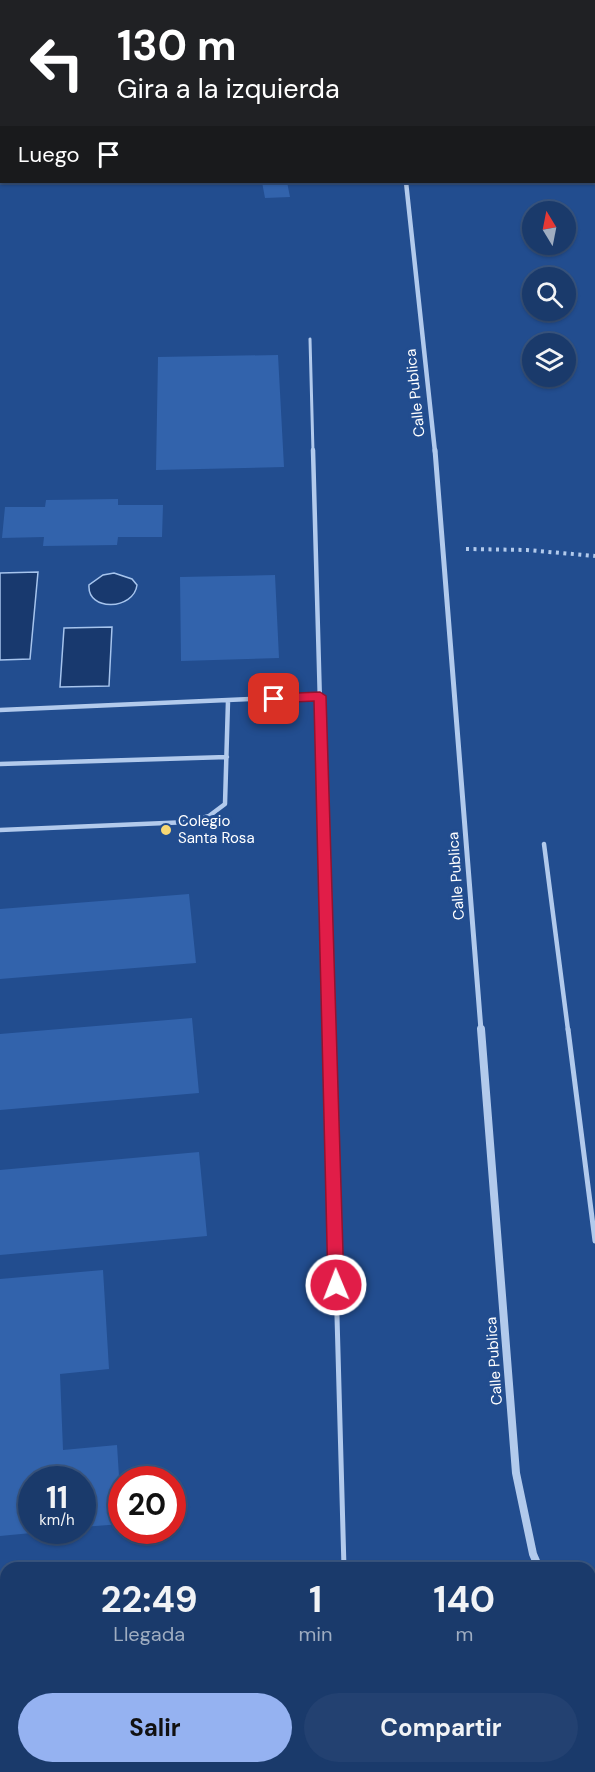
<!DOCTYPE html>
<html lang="es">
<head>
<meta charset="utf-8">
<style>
	body { margin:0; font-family:"DM Sans",sans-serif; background:#234171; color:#f1f3f6; height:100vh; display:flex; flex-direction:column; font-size:22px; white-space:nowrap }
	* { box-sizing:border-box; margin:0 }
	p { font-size:20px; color:#9fadc1 }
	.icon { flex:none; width:33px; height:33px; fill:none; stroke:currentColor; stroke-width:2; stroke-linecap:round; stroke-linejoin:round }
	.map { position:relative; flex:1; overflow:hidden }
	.panel { position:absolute; left:0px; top:1562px; width:596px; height:212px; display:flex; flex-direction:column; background:#1a3a6b; border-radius:18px 18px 0 0; box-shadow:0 2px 4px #0004,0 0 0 2px #38547e }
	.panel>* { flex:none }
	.guide { position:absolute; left:0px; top:0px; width:596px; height:183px; box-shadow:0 2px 4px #0004,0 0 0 2px #38547e; background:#202124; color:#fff; overflow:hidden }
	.needle { width:39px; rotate:350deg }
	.tools { position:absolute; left:522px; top:201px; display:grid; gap:12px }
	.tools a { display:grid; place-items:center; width:54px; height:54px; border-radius:50%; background:#1a3a6b; box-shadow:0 2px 4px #0004,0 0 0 2px #38547e; font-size:30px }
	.speed { position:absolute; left:18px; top:1466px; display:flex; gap:12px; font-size:30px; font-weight:700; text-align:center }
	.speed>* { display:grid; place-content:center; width:78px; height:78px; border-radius:50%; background:#1a3a6b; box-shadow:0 2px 4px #0004,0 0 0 2px #38547e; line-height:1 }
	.speed small { font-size:15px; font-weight:400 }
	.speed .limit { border:9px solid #d22; background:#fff; color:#111 }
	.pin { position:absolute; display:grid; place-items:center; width:51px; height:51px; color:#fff; margin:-26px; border-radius:12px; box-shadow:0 3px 9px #0006 }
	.me { position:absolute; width:66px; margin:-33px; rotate:359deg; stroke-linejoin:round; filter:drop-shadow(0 0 4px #0008) }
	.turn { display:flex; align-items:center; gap:21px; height:126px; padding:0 18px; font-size:27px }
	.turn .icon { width:78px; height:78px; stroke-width:2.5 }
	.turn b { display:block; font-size:42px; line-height:51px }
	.then { display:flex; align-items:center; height:57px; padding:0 18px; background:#0003; gap:12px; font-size:22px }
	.eta { display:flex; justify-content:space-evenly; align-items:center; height:102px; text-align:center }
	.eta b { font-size:36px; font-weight:700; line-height:42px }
	.button { display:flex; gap:12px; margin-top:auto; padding:12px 18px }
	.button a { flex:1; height:69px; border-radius:36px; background:#95b2f1; color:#111; font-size:24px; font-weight:700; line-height:69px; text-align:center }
	.button a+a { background:#234171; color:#f1f3f6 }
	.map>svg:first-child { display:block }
	.green { fill:#2c5ea7 }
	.water { fill:#18396e; stroke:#a6c4ed; stroke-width:1.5 }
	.building { fill:#3263ac }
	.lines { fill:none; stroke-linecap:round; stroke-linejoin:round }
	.path-far1 { stroke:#b2caec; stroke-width:4; stroke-dasharray:3 4.5; stroke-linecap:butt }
	.path { stroke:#b2caec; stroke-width:4.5; stroke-dasharray:4 5; stroke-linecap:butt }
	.lane-far2 { stroke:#b2caec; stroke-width:3 }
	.lane-far1 { stroke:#b2caec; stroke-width:4.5 }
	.lane { stroke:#b2caec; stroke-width:5 }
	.street-far2 { stroke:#b2caec; stroke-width:4.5 }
	.street-far1 { stroke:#b2caec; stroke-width:5 }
	.street { stroke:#b2caec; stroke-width:8 }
	.route { fill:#e11d48; stroke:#92132f; stroke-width:1.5 }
	.poi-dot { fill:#f8d874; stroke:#224d8f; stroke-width:2 }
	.labels { text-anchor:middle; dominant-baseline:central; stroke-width:6; stroke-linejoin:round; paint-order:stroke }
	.street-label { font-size:15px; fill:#fff; stroke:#224d8f }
	.poi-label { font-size:15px; fill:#fff; stroke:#224d8f; text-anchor:start }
</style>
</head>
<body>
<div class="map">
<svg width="595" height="1772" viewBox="0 0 595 1772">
	<rect width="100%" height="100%" fill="#224d8f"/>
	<path class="green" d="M0 0H333L345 1 2 2 1 33Z"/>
	<path class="water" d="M38 572 30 659 0 660V573Z
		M114 573 132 579 137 585C134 610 87 612 89 585L103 575Z
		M112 627 109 686 60 687 64 628Z"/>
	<path class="building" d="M262 182H287L290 197 265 198Z
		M278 355 284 467 156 470 158 357Z
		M118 499V505H163L162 537H118L117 545 43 546 44 537 2 538 5 507H45L46 500Z
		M275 575 279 658 181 661 180 577Z
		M189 894 196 963 0 979V909Z
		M192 1018 199 1093 0 1110V1034Z
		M199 1152 207 1236 0 1255V1170Z
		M103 1270 109 1369 60 1374 63 1450 117 1445 122 1524 82 1527V1479H32V1530L42 1532 0 1536V1279Z"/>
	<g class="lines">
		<path class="path-far1" d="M466 549 527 550 595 556"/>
		<path class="path" d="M0 1736H6"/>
		<path class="lane-far2" d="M310 339 313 452"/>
		<path class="lane-far1" d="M313 450 329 1030
			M0 710 320 696
			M0 764 227 757
			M0 830 189 822 209 816 225 804 228 701
			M544 844 568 1030"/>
		<path class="lane" d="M329 1029 344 1568
			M568 1029 595 1241
			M0 1686 6 1685
			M208 1767 210 1772
			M367 1767 368 1772"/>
		<path class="street-far2" d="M406 182 435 452"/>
		<path class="street-far1" d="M435 450 481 1030"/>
		<path class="street" d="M481 1029 516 1473 533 1554 539 1568
			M590 1645 595 1651"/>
	</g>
	<path class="route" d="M320 692 326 696 344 1285 342 1290 336 1292 331 1290 328 1285 314 701 274 703 267 699 274 694Z"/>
	<circle class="poi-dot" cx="166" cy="830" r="6"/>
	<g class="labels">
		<g class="street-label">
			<text transform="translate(415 393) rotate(-96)">Calle Publica</text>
			<text transform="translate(456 876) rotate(-94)">Calle Publica</text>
			<text transform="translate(494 1361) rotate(-94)">Calle Publica</text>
		</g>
		<g class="poi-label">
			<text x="178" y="821">Colegio<tspan x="178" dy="17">Santa Rosa</tspan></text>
		</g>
	</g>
</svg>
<div class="tools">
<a><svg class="needle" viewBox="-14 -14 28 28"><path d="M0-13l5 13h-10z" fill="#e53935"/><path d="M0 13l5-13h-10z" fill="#9fadc1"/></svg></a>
<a><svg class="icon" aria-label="search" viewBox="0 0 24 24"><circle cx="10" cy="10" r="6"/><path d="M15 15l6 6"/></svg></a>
<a><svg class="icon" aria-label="layers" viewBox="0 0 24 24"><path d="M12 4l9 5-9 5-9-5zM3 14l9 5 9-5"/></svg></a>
</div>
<div class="speed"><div>11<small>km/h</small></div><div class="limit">20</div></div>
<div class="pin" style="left:274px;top:699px;background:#d93025"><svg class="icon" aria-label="arrive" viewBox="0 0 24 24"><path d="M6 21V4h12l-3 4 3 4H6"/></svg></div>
<svg class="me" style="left:336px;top:1285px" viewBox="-20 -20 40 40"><circle r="17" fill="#e11d48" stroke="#fff" stroke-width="3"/><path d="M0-11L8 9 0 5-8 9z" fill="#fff"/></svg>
<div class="guide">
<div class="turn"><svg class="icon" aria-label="left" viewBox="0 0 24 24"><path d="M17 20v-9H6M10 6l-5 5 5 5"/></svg><div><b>130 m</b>Gira a la izquierda</div></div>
<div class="then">Luego<svg class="icon" aria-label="arrive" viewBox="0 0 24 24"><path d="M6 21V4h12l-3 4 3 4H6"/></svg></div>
</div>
<section class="panel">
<div class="eta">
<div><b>22:49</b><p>Llegada</p></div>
<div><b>1</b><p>min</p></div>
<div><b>140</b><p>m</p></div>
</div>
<div class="button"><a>Salir</a><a>Compartir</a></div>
</section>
</div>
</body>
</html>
